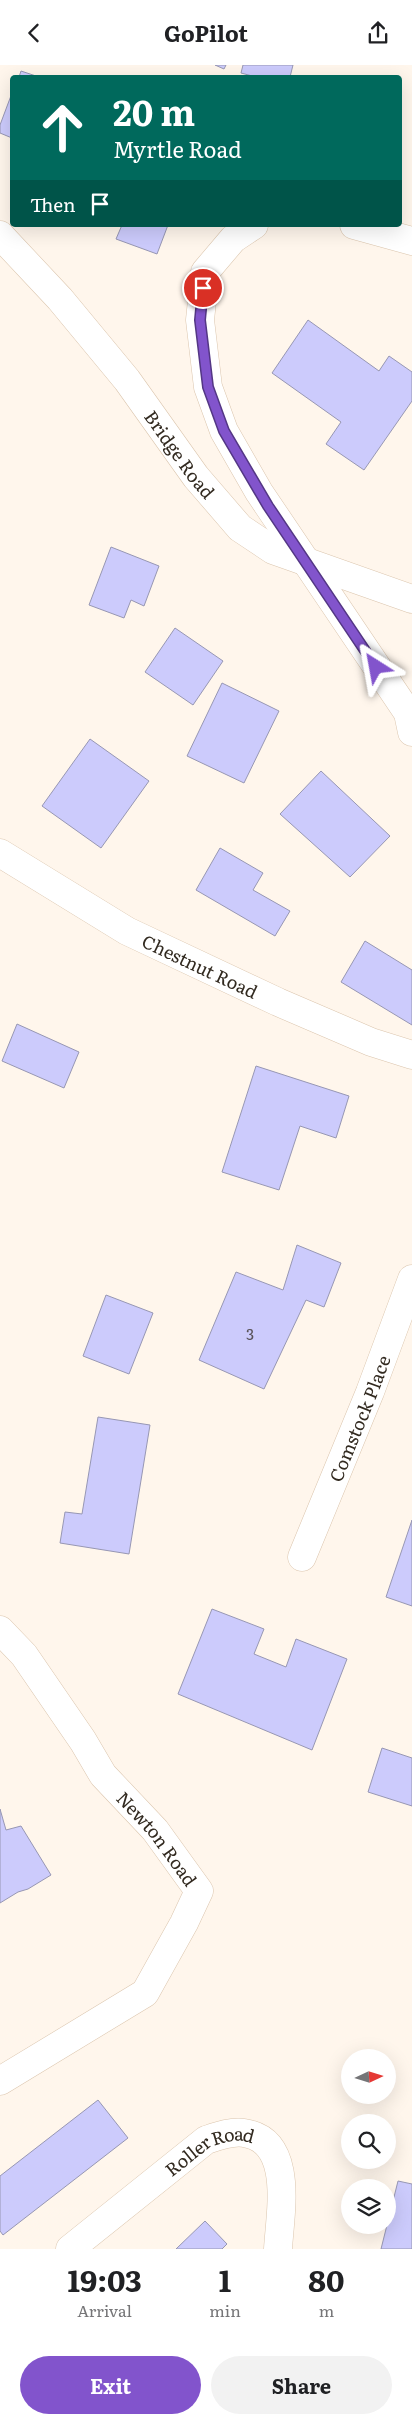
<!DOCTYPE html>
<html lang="en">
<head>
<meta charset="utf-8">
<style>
	body { margin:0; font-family:Literata,serif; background:#f2f2f2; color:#202124; height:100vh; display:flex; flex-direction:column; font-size:19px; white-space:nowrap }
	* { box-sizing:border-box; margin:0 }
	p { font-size:16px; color:#757577 }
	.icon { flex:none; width:28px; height:28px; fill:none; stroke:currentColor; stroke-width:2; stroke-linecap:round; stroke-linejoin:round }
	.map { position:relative; height:2184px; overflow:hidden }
	.side { display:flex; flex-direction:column; background:#fff; flex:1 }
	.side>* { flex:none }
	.hud { position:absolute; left:10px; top:10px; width:392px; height:152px; border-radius:5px; box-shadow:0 5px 20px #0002; background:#00695c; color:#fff; overflow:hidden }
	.needle { width:32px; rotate:86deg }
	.buttons { position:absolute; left:341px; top:1984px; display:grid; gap:10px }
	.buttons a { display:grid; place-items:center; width:55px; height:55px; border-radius:50%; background:#fff; box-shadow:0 5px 20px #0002; font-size:25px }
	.pin { position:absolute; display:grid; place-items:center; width:42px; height:42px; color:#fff; margin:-21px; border:2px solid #fff; border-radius:50%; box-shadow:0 1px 5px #0007 }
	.me { position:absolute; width:55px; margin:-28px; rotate:326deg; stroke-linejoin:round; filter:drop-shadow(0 0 4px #0008) }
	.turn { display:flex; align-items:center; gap:18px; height:105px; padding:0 20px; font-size:22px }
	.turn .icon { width:65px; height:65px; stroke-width:2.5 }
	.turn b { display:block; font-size:35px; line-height:42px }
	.then { display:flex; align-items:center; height:48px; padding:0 20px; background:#0003; gap:10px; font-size:19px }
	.eta { display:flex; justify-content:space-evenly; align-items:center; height:85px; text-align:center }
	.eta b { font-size:30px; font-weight:700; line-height:35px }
	.button { display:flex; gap:10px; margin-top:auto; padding:10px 20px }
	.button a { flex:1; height:58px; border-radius:30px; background:#8254cc; color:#fff; font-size:20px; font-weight:700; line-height:58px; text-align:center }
	.button a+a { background:#f2f2f2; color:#202124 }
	header { display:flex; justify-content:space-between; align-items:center; height:65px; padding:0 20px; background:#fff; font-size:22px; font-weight:700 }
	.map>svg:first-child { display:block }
	.building { fill:#cccbfc; stroke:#9797b3 }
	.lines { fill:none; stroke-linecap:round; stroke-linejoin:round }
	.minor-casing { stroke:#dbc5ad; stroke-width:29 }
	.minor { stroke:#fff; stroke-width:28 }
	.route-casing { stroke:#543785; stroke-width:12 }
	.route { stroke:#8254cc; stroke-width:9 }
	.labels { text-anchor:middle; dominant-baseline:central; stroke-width:4.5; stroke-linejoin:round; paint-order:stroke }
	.number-label { font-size:15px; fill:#585257 }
	.street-label { font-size:18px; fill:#322a20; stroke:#fff }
</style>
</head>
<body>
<header><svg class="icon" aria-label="back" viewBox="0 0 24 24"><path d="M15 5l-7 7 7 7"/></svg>GoPilot<svg class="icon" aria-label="share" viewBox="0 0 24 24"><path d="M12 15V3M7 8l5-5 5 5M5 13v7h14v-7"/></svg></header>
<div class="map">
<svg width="412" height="2184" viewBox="0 0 412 2184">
	<rect width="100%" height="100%" fill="#fff6ec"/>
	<path class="building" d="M215 0H226L224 4Z
		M243 0H293L290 12H256L241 8Z
		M21 6 39 12H19Z
		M12 28V73L0 68V60Z
		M122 160H168L157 189 116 174Z
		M308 255 379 306 389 291 412 307V336L364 405 326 379 341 357 272 308Z
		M111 482 159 501 144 541 131 535 124 553 89 540Z
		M175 563 223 596 193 640 145 607Z
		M222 618 279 646 244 718 187 691Z
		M90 674 149 716 101 783 42 741Z
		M321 706 390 771 350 812 280 749Z
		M220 783 263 808 253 825 290 846 275 871 196 825Z
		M365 876 412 905V960L341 917Z
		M17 959 79 987 64 1023 2 996Z
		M256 1001 349 1031 336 1073 300 1061 279 1125 222 1107Z
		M297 1180 341 1198 324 1242 306 1235 264 1324 199 1295 236 1207 283 1225Z
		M106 1230 153 1248 129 1309 83 1291Z
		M98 1352 150 1360 129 1489 60 1478 65 1447 82 1449Z
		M412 1455V1541L386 1532Z
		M212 1544 264 1564 254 1589 286 1602 296 1574 347 1594 312 1685 178 1629Z
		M382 1683 412 1693V1741L368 1727Z
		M0 1744 6 1765 21 1761 51 1810 28 1824 18 1827 0 1838Z
		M98 2035 128 2073 3 2170 0 2166V2111Z
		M398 2116 412 2119V2184H381Z
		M205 2156 227 2179 222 2184H176Z"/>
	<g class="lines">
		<defs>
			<g id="minor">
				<path d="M254 160 233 174 205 207 200 255 208 322 224 366 259 427 408 648 412 667"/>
				<path d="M354 160 412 176"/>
				<path id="s1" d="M0 170 60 234 127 315 196 412 240 463 273 485 412 534"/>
				<path id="s2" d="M0 788 127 866 278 937 371 977 412 990"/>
				<path id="s3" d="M302 1492 370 1327 412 1214"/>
				<path id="s4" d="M0 1565 24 1590 83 1676 103 1710 155 1765 199 1826 184 1858 145 1928 0 2016"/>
				<path id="s5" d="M70 2184 206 2075C218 2071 232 2066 244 2068 295 2076 280 2148 278 2184"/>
			</g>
		</defs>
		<use href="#minor" class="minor-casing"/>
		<use href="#minor" class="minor"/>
	</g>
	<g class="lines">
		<defs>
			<path id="route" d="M203 223 200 255 208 322 224 366 268 441 376 602"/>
		</defs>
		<use href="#route" class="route-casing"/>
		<use href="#route" class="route"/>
	</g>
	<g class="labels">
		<g class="number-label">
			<text x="250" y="1268">3</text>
		</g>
		<g class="street-label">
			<text stroke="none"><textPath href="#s1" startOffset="284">Bridge Road</textPath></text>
			<text stroke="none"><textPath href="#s2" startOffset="230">Chestnut Road</textPath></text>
			<text stroke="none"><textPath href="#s3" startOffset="150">Comstock Place</textPath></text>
			<text stroke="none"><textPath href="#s4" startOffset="262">Newton Road</textPath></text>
			<text stroke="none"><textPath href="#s5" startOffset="174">Roller Road</textPath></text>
		</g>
	</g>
</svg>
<div class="buttons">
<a><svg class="needle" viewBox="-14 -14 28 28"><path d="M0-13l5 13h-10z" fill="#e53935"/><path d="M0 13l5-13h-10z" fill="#757577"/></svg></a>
<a><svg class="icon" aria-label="search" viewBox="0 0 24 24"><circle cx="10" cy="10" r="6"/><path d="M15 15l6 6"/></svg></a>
<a><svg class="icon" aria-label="layers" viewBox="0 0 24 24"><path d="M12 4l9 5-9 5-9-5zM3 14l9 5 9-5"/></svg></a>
</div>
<div class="pin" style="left:203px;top:223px;background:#d93025"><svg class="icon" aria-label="arrive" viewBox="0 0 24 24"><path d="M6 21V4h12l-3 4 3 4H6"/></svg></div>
<svg class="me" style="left:376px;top:602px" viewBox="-20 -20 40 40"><path d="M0-17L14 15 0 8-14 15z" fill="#8254cc" stroke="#fff" stroke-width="4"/></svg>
<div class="hud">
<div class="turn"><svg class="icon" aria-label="ahead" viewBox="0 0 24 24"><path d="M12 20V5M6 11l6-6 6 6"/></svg><div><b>20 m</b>Myrtle Road</div></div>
<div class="then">Then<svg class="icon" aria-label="arrive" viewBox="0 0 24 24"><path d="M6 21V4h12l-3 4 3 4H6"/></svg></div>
</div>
</div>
<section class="side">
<div class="eta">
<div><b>19:03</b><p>Arrival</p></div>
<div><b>1</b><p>min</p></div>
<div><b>80</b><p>m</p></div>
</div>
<div class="button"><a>Exit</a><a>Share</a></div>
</section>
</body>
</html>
